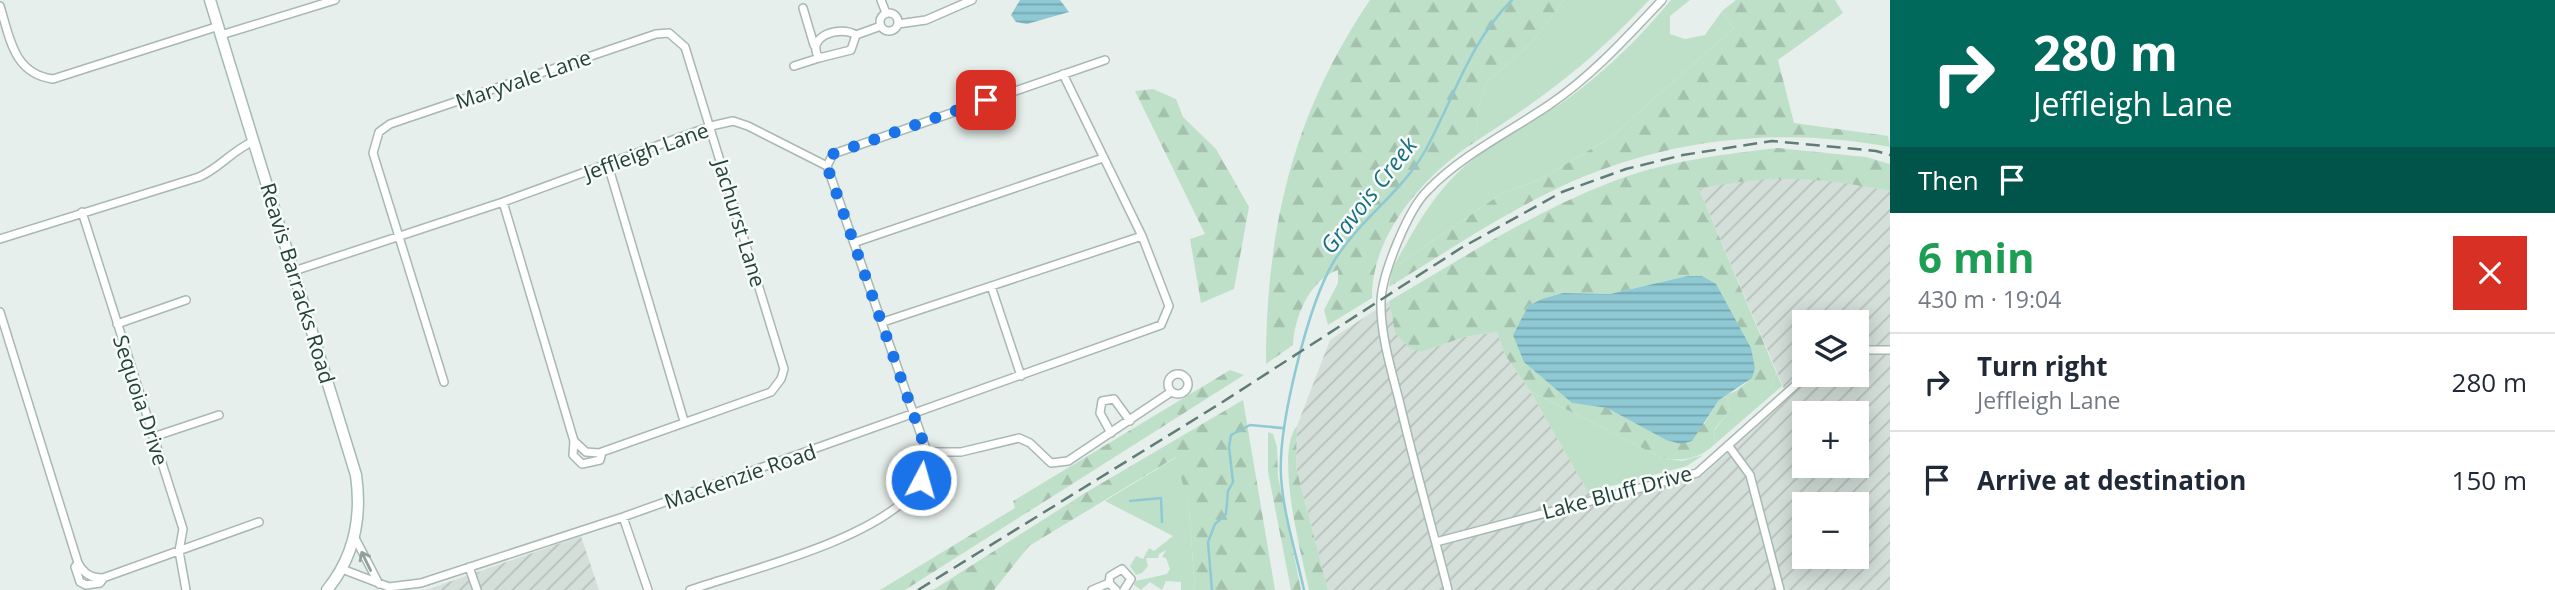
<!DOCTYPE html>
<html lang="en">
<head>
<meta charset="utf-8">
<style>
	body { margin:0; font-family:"Open Sans",sans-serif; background:#f6f6f7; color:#1f2937; height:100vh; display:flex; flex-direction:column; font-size:26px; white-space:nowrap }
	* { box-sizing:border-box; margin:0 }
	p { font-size:23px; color:#747a83 }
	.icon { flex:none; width:38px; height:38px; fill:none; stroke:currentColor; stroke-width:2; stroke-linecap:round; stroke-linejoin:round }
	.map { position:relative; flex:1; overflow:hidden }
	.details { display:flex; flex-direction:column; background:#fff; width:665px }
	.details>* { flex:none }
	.banner { background:#00695c; color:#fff; overflow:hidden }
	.controls { position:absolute; left:1792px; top:310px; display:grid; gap:14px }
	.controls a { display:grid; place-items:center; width:77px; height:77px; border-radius:0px; background:#fff; box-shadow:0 4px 18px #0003; font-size:35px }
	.pin { position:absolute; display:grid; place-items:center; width:60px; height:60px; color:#fff; margin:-30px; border-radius:14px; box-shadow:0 4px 10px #0006 }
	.me { position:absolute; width:77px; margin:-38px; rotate:6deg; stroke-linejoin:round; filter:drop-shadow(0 0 5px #0008) }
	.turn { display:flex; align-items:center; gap:24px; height:147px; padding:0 28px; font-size:32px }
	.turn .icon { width:91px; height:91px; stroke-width:2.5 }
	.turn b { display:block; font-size:49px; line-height:60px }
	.then { display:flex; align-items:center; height:66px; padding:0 28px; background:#0003; gap:14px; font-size:26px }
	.round { display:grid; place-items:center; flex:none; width:74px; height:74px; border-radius:0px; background:#f6f6f7 }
	.headline { display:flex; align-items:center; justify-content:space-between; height:119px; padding:0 28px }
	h1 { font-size:42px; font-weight:700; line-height:52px; color:#1e9e55 }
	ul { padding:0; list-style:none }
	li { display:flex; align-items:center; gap:21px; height:98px; padding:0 28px; border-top:2px solid #e0e1e3 }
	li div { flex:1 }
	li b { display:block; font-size:26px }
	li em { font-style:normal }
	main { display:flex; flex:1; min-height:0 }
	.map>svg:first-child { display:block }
	.industrial { fill:url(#industrial-furrows); fill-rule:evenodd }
	.grass { fill:#bfe0c8 }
	.forest { fill:url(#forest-firs) }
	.water { fill:url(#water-rules) }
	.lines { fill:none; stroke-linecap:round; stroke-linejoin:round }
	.stream { stroke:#8ec9d4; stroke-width:2.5 }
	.minor-casing { stroke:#a8b8b2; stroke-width:10 }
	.secondary-casing { stroke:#a4bbb3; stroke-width:13 }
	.minor { stroke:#fff; stroke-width:7 }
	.secondary { stroke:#fff; stroke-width:10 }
	.rail { stroke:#5f7d75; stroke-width:2.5; stroke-dasharray:14 7; stroke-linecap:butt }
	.oneway { stroke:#92a09c }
	.route { stroke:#1a73e8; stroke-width:12; stroke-dasharray:0 21.6 }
	.labels { text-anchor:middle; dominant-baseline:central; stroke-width:5; stroke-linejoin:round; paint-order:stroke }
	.street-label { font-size:21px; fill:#24423a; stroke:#f7fbf9 }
	.water-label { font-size:23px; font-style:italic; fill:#1c6f80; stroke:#f7fbf9 }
</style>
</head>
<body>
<main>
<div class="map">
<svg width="1890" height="590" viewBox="0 0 1890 590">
	<defs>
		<pattern id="industrial-furrows" width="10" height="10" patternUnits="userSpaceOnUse" patternTransform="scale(1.75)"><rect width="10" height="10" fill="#d4dfda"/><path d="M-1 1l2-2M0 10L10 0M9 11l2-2" fill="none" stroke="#b6c1bc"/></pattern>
		<pattern id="forest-firs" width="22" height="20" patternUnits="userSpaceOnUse" patternTransform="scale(1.75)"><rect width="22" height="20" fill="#bfe0c8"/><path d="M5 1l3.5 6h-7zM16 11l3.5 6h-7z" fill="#a4c1ad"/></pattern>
		<pattern id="water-rules" width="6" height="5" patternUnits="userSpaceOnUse" patternTransform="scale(1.75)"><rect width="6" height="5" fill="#8ec9d4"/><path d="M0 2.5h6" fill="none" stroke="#74a5ad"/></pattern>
	</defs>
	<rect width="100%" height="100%" fill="#e6efeb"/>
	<path class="industrial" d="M1751 178H1827L1890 191V590H1328L1296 467 1297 426 1330 340 1389 301 1395 333 1422 352 1464 337 1497 332 1505 355 1530 391 1596 505 1702 476 1788 398 1699 189ZM1804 322H1857V374H1804ZM1804 413H1857V466H1804ZM1804 504H1857V556H1804Z
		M581 536 599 590H426Z"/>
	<path class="grass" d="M1564 0H1649C1593 61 1544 97 1475 142L1479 106 1486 83 1533 41Z
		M1671 0H1690L1670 16V34L1685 39 1705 35 1722 11 1734 28 1611 137 1541 179 1501 194 1392 269C1413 232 1433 193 1466 165 1498 138 1537 121 1570 97 1608 69 1641 36 1671 0Z
		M1776 372 1782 386 1715 444 1714 431 1730 410 1726 395 1736 391 1743 409 1773 384Z
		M1530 391 1662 458 1682 461 1703 455 1687 466 1588 492Z
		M1177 457 1189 509 1195 590H1181V582L1166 581 1162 590 1150 582 1141 590 1134 585 1136 581 1167 574 1170 569 1166 558 1162 557 1166 550 1159 554 1158 558H1146L1148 566 1142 573 1136 575 1130 566 1136 556 1143 559 1149 548 1154 551 1173 536 1105 501Z"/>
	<path class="forest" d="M1370 0H1564L1533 41 1486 83 1479 106 1475 142C1425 174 1371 235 1372 298L1328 325 1324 310 1338 283V270C1310 279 1294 318 1293 345L1266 364C1266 229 1293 113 1370 0Z
		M1736 0H1835L1843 13 1778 60 1794 123 1888 136 1890 147C1772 125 1652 140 1544 195 1490 222 1440 256 1389 287L1392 269 1501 194 1541 179 1611 137 1734 28 1722 11Z
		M1153 89 1176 99 1183 117 1216 149 1249 207 1234 289 1201 303 1190 239 1205 234 1135 91Z
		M1777 148 1866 157 1890 164V191C1817 177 1772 174 1699 189L1776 372 1773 384 1743 410 1736 391C1743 385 1752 380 1754 371 1759 349 1716 296 1702 276H1687L1610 294 1563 293 1528 306 1513 335 1537 373 1572 403 1607 408 1666 440 1704 424 1719 400 1726 395 1730 410 1714 430 1715 444C1698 460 1684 461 1662 458L1530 391 1505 355 1497 332 1464 337 1422 352 1409 348 1395 333 1389 301C1466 256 1541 207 1625 177 1674 160 1726 154 1777 148Z
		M1230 370 1244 375 905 590H880L1015 508 1013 501Z
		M1243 400 1275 590H1195L1189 509 1176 457 1029 546 994 590H933L1085 493Z
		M1297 426 1296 467 1328 590H1309C1302 556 1274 453 1297 426Z
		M1268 432 1273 434 1277 447 1278 476 1301 590H1291L1268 472Z"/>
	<path class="water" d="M1020 0H1060L1069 12 1027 24 1016 22 1011 15Z
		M1687 276H1702L1716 284 1751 348 1755 368 1752 378 1719 400 1692 441 1681 444 1666 440 1607 408 1572 403 1524 362 1513 335 1528 306 1542 299 1563 293 1610 294Z"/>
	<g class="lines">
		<path class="stream" d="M1130 501 1161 498 1162 522
			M1212 590 1208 542 1215 524 1226 514 1228 491 1233 482 1229 447 1231 435 1250 425 1282 428
			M1304 590C1296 553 1283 513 1281 476 1278 425 1308 305 1334 261 1359 220 1402 192 1425 151 1453 100 1470 41 1512 0"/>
		<defs>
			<path id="minor" d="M881 0 886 13
				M0 6C10 39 14 74 53 79L219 26
				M803 8 814 45
				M880 22a9 9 0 1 1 18 0a9 9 0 1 1-18 0Z
				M898 24 926 20 972 0
				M221 35 335 0
				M856 35C840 25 805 36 819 58L851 50 856 35 881 26
				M794 66 819 58
				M608 165 684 421
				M82 212 183 529 179 551 186 590
				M0 239 199 177C220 168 231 151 254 141
				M856 242 1103 158
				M294 271 503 202 711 126 733 121 748 126 827 166 833 154 1105 60
				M991 286 1021 376
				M0 312 78 563C84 574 91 578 103 578L259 522
				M883 322 1142 236
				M117 324 186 300
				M1857 350H1890
				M1168 384a10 10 0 1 1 20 0a10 10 0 1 1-20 0Z
				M444 382 373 153 379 132 390 124 656 34 669 33 685 47 784 369 781 379 771 392 599 453 586 452 574 441 503 202
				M1111 433 1100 413 1102 401 1114 399 1130 421
				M153 437 219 415
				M574 441 573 455 582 464 600 460 602 452
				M1728 445 1750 475 1780 590
				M927 452H961L1019 438 1030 443 1051 463 1068 461 1171 392
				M623 517 648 590
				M354 536 379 584
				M1436 542 1697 473 1808 374
				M78 563 75 567 80 582 86 585 100 583 103 579
				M469 567 477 590
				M342 569 389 587 421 583 623 517 1161 325 1169 306 1142 236 1063 74
				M690 590C752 569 869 541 912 493 922 482 924 466 927 452L827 166
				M1092 590 1109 583
				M1116 590 1109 583 1110 576 1122 569 1131 579 1124 590
				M1448 590C1432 527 1414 464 1399 400 1391 369 1380 333 1381 301 1382 274 1408 209 1428 190 1462 155 1509 132 1549 105 1592 76 1627 37 1662 0"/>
			<path id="secondary" d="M210 0 356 475C362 517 354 557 327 590"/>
		</defs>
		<use href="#minor" class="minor-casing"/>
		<use href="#secondary" class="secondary-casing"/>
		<use href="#minor" class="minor"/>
		<use href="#secondary" class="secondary"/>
		<path class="rail" d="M918 590 1221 403 1461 248 1562 192 1626 169 1683 155 1772 141 1876 151 1890 155"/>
	</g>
	<defs><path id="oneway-shaft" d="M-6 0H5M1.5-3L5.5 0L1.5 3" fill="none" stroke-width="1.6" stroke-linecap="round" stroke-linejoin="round" transform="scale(1.75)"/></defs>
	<use class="oneway" href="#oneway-shaft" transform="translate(366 561) rotate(-116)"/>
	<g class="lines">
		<path class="route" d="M921 480 927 453 827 166 833 154 986 100"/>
	</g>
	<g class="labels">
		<g class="street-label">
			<text transform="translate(523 79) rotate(-19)">Maryvale Lane</text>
			<text transform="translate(646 151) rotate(-20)">Jeffleigh Lane</text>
			<text transform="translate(740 223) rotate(73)">Jachurst Lane</text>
			<text transform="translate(298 283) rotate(73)">Reavis Barracks Road</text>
			<text transform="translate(141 400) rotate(72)">Sequoia Drive</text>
			<text transform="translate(740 476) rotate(-19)">Mackenzie Road</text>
			<text transform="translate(1617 492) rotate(-15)">Lake Bluff Drive</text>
		</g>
		<g class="water-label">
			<text transform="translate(1368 195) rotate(-52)">Gravois Creek</text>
		</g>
	</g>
</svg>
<div class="controls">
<a><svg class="icon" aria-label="layers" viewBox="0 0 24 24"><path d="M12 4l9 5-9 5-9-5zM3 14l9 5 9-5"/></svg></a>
<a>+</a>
<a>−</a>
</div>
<div class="pin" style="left:986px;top:100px;background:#d93025"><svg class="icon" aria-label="arrive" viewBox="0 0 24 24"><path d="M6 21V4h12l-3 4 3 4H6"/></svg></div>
<svg class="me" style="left:921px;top:480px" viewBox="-20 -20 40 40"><circle r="17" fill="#1a73e8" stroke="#fff" stroke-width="3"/><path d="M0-11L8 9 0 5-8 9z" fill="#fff"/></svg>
</div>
<section class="details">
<div class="banner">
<div class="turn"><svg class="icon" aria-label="right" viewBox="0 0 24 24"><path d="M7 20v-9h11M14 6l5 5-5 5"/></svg><div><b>280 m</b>Jeffleigh Lane</div></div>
<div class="then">Then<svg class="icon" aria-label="arrive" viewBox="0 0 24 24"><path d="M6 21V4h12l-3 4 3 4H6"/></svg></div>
</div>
<div class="headline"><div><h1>6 min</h1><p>430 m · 19:04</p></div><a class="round" style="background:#d93025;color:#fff"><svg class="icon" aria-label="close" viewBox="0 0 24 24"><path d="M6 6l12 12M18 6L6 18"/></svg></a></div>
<ul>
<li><svg class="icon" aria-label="right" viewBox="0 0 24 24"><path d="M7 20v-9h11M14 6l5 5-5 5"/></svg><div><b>Turn right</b><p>Jeffleigh Lane</p></div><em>280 m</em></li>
<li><svg class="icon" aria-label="arrive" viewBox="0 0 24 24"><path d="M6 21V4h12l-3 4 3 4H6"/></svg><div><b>Arrive at destination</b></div><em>150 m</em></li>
</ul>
</section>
</main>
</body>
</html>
